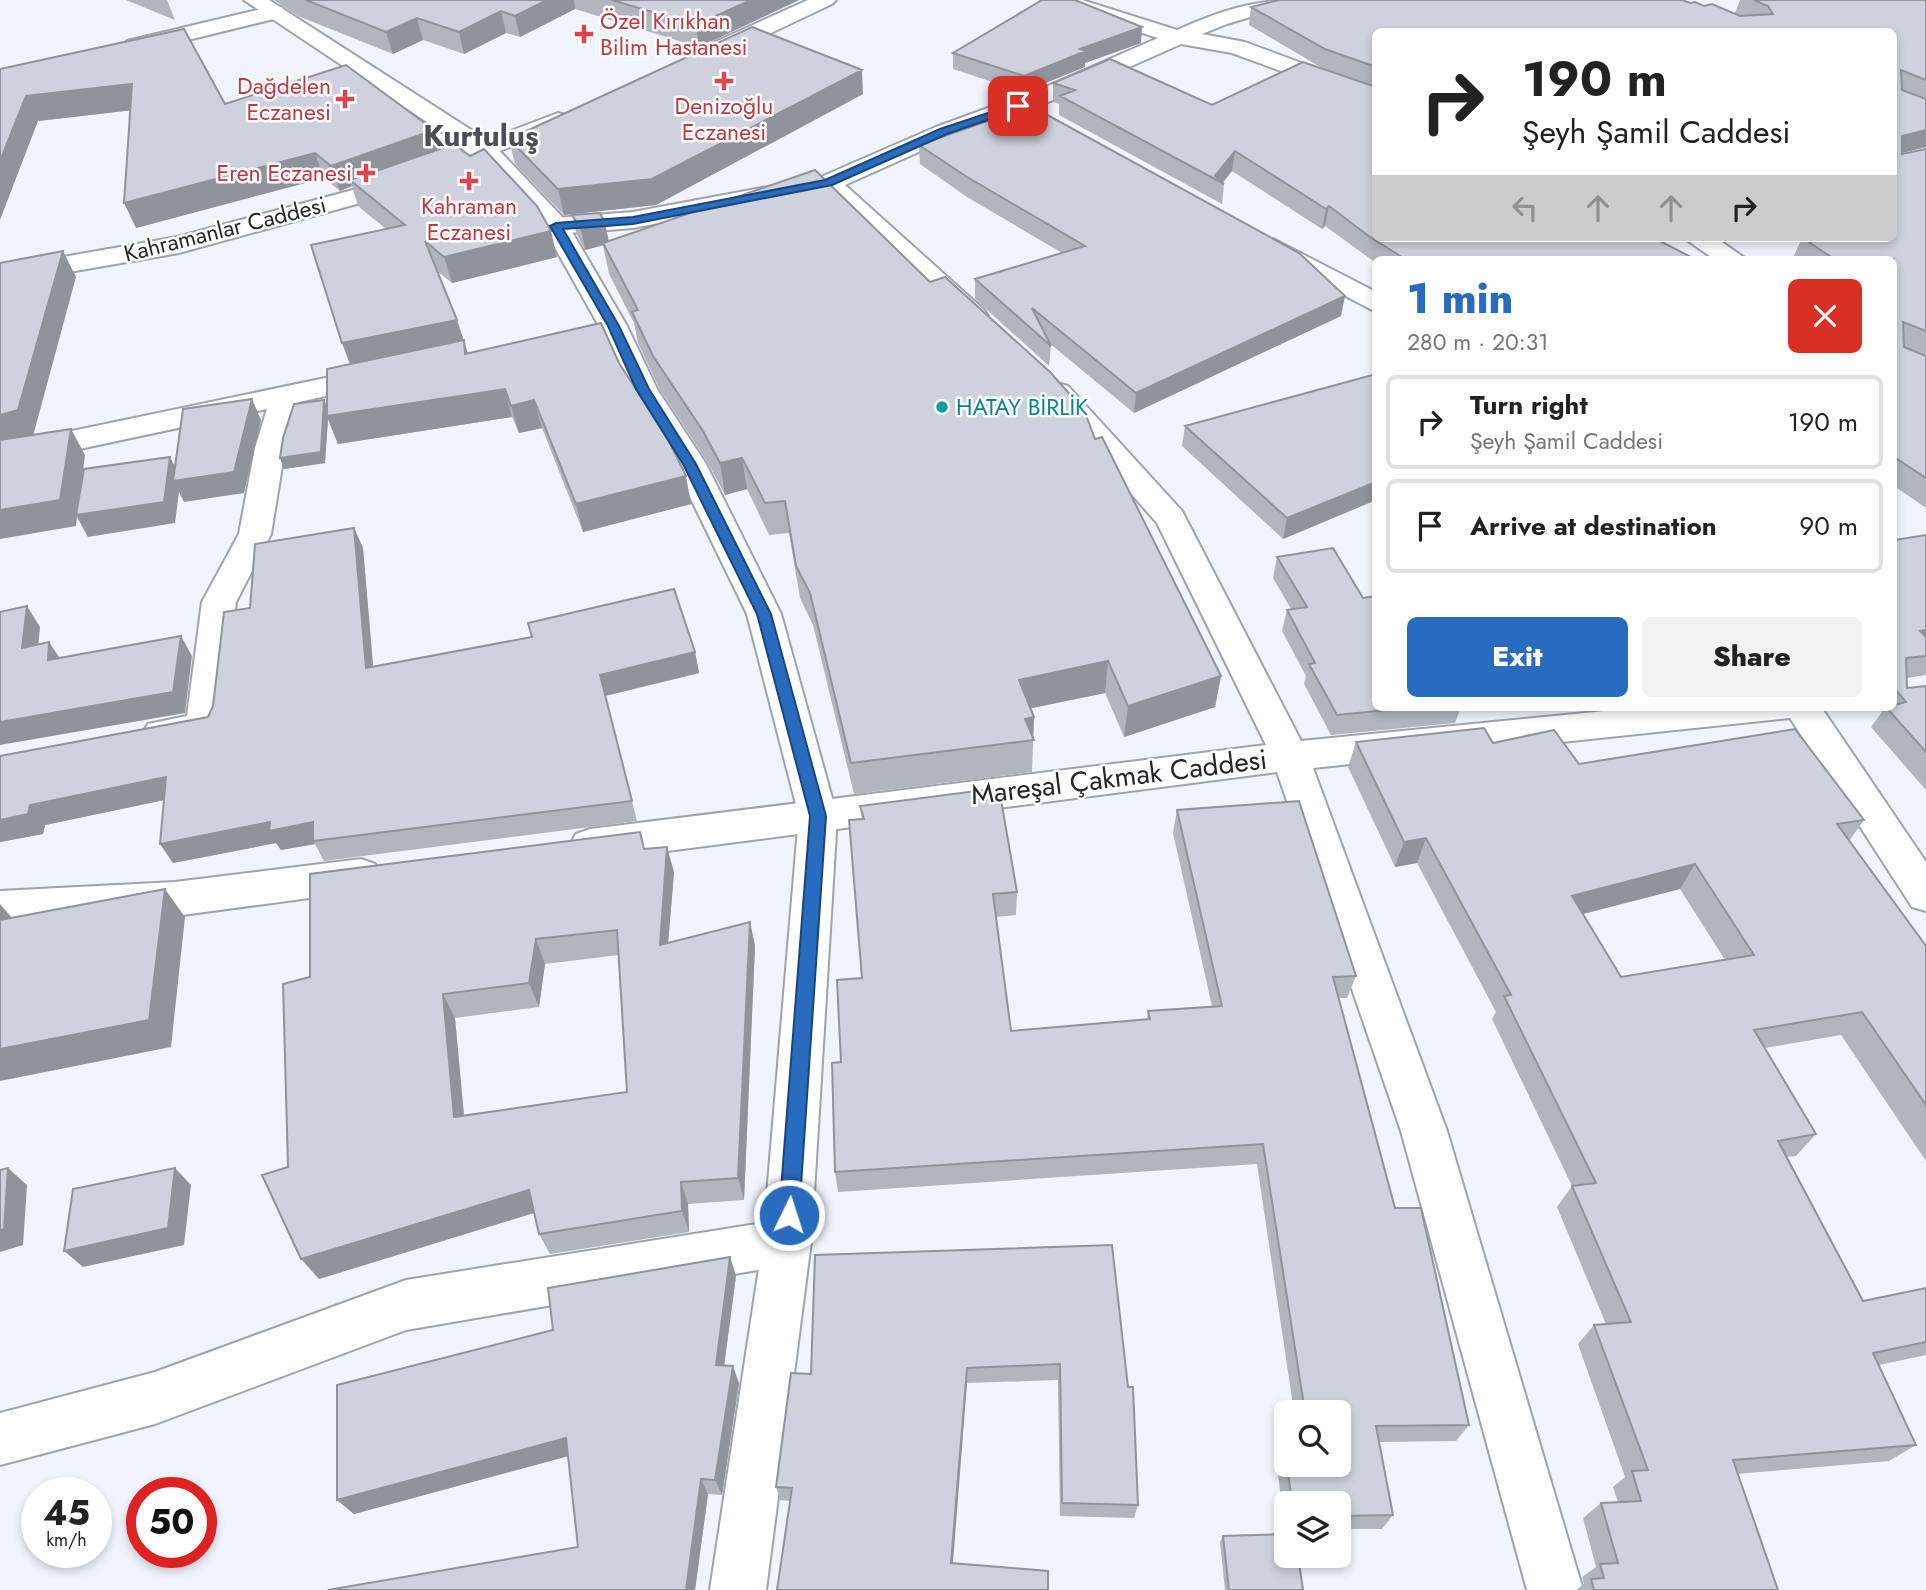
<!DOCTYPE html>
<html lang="en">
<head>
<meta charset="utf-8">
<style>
	body { margin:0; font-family:Jost,sans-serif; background:#f2f2f2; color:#222; height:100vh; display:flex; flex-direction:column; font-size:26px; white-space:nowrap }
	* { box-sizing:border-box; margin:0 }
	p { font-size:23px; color:#767676 }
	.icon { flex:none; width:38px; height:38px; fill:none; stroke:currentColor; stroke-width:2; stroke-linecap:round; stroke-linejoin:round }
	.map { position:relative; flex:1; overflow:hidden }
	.details { position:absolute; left:1372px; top:256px; width:525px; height:455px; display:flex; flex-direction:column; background:#fff; border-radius:10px; box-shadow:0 4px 10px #0003 }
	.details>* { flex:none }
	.guide { position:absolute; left:1372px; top:28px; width:525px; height:214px; border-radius:10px; box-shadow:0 4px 10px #0003; background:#fff; color:#222; overflow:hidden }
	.tools { position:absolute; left:1274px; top:1400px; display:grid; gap:14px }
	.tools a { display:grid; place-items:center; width:77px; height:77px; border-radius:10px; background:#fff; box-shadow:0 4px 10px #0003; font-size:35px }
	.speed { position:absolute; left:21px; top:1477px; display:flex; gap:14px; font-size:35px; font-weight:700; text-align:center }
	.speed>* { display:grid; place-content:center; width:91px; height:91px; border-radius:50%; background:#fff; box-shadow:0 4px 10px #0003; line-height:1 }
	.speed small { font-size:18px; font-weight:400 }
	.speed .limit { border:10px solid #d22; background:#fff; color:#111 }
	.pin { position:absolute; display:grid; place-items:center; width:60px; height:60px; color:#fff; margin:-30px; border-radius:14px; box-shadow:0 4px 10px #0006 }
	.me { position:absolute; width:77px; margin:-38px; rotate:4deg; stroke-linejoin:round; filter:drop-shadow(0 0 5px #0008) }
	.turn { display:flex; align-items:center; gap:24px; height:147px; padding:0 35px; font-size:32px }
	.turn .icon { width:91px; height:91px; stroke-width:2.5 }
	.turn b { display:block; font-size:49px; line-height:60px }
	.lanes { display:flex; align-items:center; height:66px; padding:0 35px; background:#0003; justify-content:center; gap:35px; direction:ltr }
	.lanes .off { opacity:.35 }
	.round { display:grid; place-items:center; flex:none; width:74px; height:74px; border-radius:10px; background:#f2f2f2 }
	.headline { display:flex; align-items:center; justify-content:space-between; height:119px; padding:0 35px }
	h1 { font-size:42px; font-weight:800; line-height:52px; color:#296cbd }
	.cta { display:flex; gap:14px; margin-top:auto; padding:14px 35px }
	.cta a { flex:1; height:80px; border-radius:10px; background:#296cbd; color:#fff; font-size:28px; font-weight:800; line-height:80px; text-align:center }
	.cta a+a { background:#f2f2f2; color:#222 }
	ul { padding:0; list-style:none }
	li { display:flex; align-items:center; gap:21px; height:94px; margin:0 14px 10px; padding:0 21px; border:4px solid #e0e0e0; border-radius:10px }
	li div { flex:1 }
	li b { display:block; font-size:26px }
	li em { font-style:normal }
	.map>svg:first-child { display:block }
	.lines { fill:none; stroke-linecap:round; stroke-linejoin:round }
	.minor-casing { stroke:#9fa3ae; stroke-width:4 }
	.major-casing { stroke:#9fa3ae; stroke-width:4 }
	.minor { fill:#fff; fill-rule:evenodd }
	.major { fill:#fff; fill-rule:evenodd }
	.wall { fill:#b0b5be; fill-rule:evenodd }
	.shaded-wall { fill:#90939b }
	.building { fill:#cdd2dd; stroke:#90939b; stroke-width:2; fill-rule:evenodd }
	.route { fill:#296cbd; stroke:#1b467b; stroke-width:2 }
	.health-dot { fill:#e0444e; stroke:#fff; stroke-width:2.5 }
	.culture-dot { fill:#0f9aa8; stroke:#fff; stroke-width:2.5 }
	.labels { text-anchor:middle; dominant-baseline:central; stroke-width:5; stroke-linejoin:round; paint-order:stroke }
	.far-health-label { font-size:23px; fill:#be3a42; stroke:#fff; text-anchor:end }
	.far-street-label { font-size:23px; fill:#25272b; stroke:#fff }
	.far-culture-label { font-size:23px; fill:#0d838f; stroke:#fff; text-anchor:start }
	.street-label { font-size:28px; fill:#25272b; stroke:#fff }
	.far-district-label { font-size:30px; font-weight:bold; fill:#4b4f58; stroke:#fff }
</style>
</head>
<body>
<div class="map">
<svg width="1926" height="1590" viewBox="0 0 1926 1590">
	<rect width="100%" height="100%" fill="#f0f4fd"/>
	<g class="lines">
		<defs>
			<path id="minor" d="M808 0H836L832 4 720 57 712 59 701 52 704 47Z
				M1049 0H1082L1177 30C1218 12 1252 0 1297 0L1293 4 1227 24 1202 34 1245 42 1376 91V106L1232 53 1181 44 1064 96 952 137 845 185 984 310 988 316 984 322 974 324 964 322 823 192 633 228 556 234 547 232 543 226 547 220 556 218 633 212 821 177 936 127 1048 86 1158 38 1053 4Z
				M274 6 282 7 285 12 282 17 135 53 124 46 127 41Z
				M558 113 566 115 570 120 566 125 382 197 179 253 0 284V268L177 237 364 187Z
				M1684 238H1716L1746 259H1714Z
				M1273 239 1376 292V312L1264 253 1260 247 1264 241Z
				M378 367 388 370 393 376 388 382 299 402 285 448 271 534 236 602 222 726 217 736 161 748 148 744 142 734 148 724 187 716 202 602 239 534 255 448 267 409 0 466V446Z
				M1057 383 1068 386 1182 511 1301 741 1645 707H1821L1926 862V911L1912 907 1790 718 1313 768 1447 1131 1583 1590H1527L1401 1131 1277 772 590 861 576 856 570 845 576 834 590 829 1266 745 1157 523 1042 392 1046 386Z
				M361 859 375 864 381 875 375 886 361 891 175 916 0 925V891L175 882Z
				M787 1219 804 1226 811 1242 804 1258 787 1265 406 1330 155 1424 0 1465V1413L155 1372 406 1280Z"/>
			<path id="major" d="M244 0H269L493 144 565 220 627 326 657 389 706 464 781 614 837 816 811 1242 766 1590H710L763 1242 799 816 747 614 674 464 627 389 599 326 545 230 475 154Z"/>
		</defs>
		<use href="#minor" class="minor-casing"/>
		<use href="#major" class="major-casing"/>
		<use href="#minor" class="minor"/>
		<use href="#major" class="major"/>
	</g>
	<path class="wall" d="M126 0H167L175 20Z
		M274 0H799L699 47 575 9 520 37 506 33 464 54 423 40 393 54 298 16Z
		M1740 0H1926V147L1902 153V154L1926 149V508L1894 486V259H1794L1793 258 1802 238H1894V32H1376V238L1688 259H1376V263L1325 226 1322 229 1232 171 1223 183 1224 184 1222 204 1059 115V104L1053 102V83L1212 105 1322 68 1249 25 1251 7 1690 3 1735 13Z
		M1141 43 1085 63V67L1023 92 953 69V53Z
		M8 68 225 104 439 149 557 257 452 283 437 271 457 320 468 353 619 363 691 504 583 532 542 428 519 433 512 417 338 444 328 419 325 463 284 469 280 458 324 400 327 406 350 364 386 229 358 206 352 186 340 191 324 178 136 228 131 110 38 121Z
		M863 94 656 205 564 215 515 164 509 139Z
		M919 145 1341 316 1134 413 1049 343 1051 346 1049 366 975 299V279L1062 253 967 197 920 164Z
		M572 215 605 223 609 241 930 282 1095 439 1221 676 1215 707 1124 737 1105 693 1031 708 1034 717 1032 772 854 794 813 625 800 598 789 533 769 535 747 489 725 495 708 463 659 388 638 343 634 323 609 274 603 245 585 250 577 235Z
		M1376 374V500L1283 539 1182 446 1185 426Z
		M354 528 363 548 373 667 695 652 699 673 605 696 637 821 324 861 315 844 281 850 276 843 173 863 160 844 164 800 45 825 43 834 0 842V756L208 717 213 706 250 608Z
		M1926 535V675L1907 678V688L1926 686V790L1871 727 1882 712 1877 707H1894V540Z
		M1277 557 1363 598 1376 707H1461L1455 723 1331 735 1304 684 1306 676 1282 631 1287 610 1291 609 1273 578Z
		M1356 742 1493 743 1579 764 1864 820 1849 841 1926 946V1161L1841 1035 1765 1048 1816 1134 1796 1156 1786 1157 1863 1301 1926 1288V1355L1879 1365 1916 1445 1889 1461 1737 1474 1778 1590H1576L1584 1584 1582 1577 1596 1567 1583 1518 1601 1503 1618 1502 1613 1487 1625 1477 1578 1344 1594 1325 1606 1324 1557 1207 1572 1186 1492 1019 1496 1012 1417 863 1395 867 1348 767ZM1680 889 1725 960 1621 977 1583 914Z
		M860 806 1017 892 1016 915 996 917 1011 1031 1147 1019 1148 1011 1212 1006 1173 833 1177 810 1356 976 1347 998H1339L1395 1208 1469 1425 1456 1441 1379 1442 1393 1515 1382 1529H1339V1503H1286V1530H1285L1276 1459 1284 1444H1286V1465H1339V1412H1294L1257 1164 838 1192 835 1172 841 1062 862 978V819Z
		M645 849 674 872 668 943 750 922 755 946 744 1200 688 1204 689 1232 550 1254 539 1234 534 1213 319 1279 288 1167 310 977ZM619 955 627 1092 464 1115 455 1018 539 1007 545 964Z
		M815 1255 1128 1387 1138 1505 1134 1518 1060 1516 1058 1380 967 1383 777 1590 790 1501 780 1500 776 1487 811 1374Z
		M730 1257 736 1276 724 1365 739 1383 722 1495 708 1494 695 1590H328L578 1547 568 1456 354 1514 337 1500 553 1330Z
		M1223 1536 1303 1590H1225L1220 1542Z"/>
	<path class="shaded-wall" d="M547 0H574L575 9 520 37 515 16Z
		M751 0H799L699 47 696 25Z
		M501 11 506 33 464 54 459 32Z
		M417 18 423 40 393 54 386 32Z
		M1142 27 1141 43 1085 63V67L1023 92 1024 76 1080 49Z
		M862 70 863 94 656 205 564 215 558 189Z
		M132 84 143 109 38 121 0 220V161L26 96Z
		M434 130 441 154 350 180 352 186 340 191 331 166Z
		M1926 130V147L1894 155 1902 136Z
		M1235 151 1232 171 1222 183 1215 176Z
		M315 153 324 178 136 228 124 203Z
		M1329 206 1325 226 1322 229 1326 209Z
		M605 223 609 244 585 250 581 229Z
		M551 231 557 257 452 283 444 257Z
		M63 251 76 277 33 436 0 445V415Z
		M1345 296 1341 316 1134 413 1136 393Z
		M457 320 472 367 465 354 352 370 342 343Z
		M505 389 512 417 338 444 328 419 325 463 284 469 280 458 324 400 329 410Z
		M252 399 261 420 244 493 184 502 179 492 175 523 88 537 77 517 76 526 0 539V510L71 429 85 455 77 515 170 457 181 478Z
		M534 400 542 428 519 433 511 406Z
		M742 458 747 489 725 495 720 463Z
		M686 476 691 504 583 532 576 504Z
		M1376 482V500L1283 539 1287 518Z
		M354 528 363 548 375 688 366 668Z
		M27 606 40 627 36 668 22 648Z
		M1926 630V648L1920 631Z
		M181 636 192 656 185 713 0 745V722Z
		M49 642 63 663 48 660Z
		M695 652 699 673 605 696 637 821 600 675Z
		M1108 661 1105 693 1018 711 1019 680Z
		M1221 676 1215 707 1124 737 1128 706Z
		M1034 717 1033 741 1025 719Z
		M166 777 179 797 45 825 43 834 0 842V820L30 805Z
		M270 822H313V841L315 844 281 850 276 843 173 863 160 844Z
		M1426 838 1417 863 1395 867 1404 842Z
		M667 847 674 872 666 969 660 945Z
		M1695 864 1680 889 1559 920 1572 896Z
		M165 889 185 917 171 1047 0 1081V1049Z
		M0 904 21 928 0 931Z
		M750 922 755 946 744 1200 738 1178Z
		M536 939 545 964 539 1007 529 983Z
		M443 994 455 1018 466 1139 454 1117Z
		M8 1168 27 1185 23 1245 0 1252V1230Z
		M175 1168 191 1185 184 1245 83 1267 64 1251Z
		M681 1182 688 1204 689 1232 682 1211Z
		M529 1190 540 1211 319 1279 301 1259Z
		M730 1257 736 1276 722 1382 716 1365Z
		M733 1366 739 1383 722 1495 715 1480Z
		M967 1368V1383L952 1575 951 1563Z
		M566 1438 576 1454 354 1514 337 1500Z
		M701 1479 708 1494 695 1590H686Z"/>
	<path class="building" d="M306 0H547L515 16 501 11 459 32 417 18 386 32Z
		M612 0H751L696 25Z
		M1042 0H1075L1142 27 1080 49 1086 51 1024 76 953 53Z
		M1279 0H1682L1690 3 1695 2 1704 6 1712 4 1740 16 1773 14 1768 6 1754 0H1926V80L1901 70 1902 90 1926 99V130L1902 136V154L1926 149V331L1903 322 1904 347 1926 356V478L1894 457V259H1834L1803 238H1894V32H1376V67L1325 49 1251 7Z
		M752 27 862 70 652 179 558 189 509 139Z
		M184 29 225 104 346 65 434 130 331 166 315 153 124 203 132 84 26 96 0 161V69Z
		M1110 59 1212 105 1303 62 1376 87V238H1654L1689 256 1683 259H1405L1370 237 1329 206 1326 209 1235 151 1215 176 1224 184 1060 96 1075 90 1053 83Z
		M1031 106 1299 253 1345 296 1136 393 1032 308 1051 346 975 279 1085 246 967 177 919 145Z
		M454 144 470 156 484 149 537 206 551 231 444 257 425 241 457 320 342 343 311 245 405 225 350 180Z
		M815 170 930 282 945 277 1050 372 1084 410 1095 439 1102 437 1221 676 1128 706 1108 661 1019 680 1034 717 1025 719 1034 740 851 763 810 593 796 566 785 501 765 503 742 458 720 463 703 431 653 356 632 312 638 310 603 243Z
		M600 213 605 223 581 229 572 215Z
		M63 251 18 410 0 415V263Z
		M601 323 619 363 667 437 686 476 576 504 534 400 511 406 505 389 327 416V369L464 340 465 354Z
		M1376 374V482L1287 518 1185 426Z
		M252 399 234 472 173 481 183 409Z
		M324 400 321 452 280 458 283 438 294 404Z
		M71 429 60 500 0 510V440Z
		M170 457 164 502 76 515 84 469Z
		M354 528 366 668 532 637 528 623 674 589 695 652 600 675 632 801 313 841V822L269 831 270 822 160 844 166 777 30 805 28 814 0 820V756L208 717 213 706 224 612 250 608 255 544Z
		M1926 535V630L1920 631 1926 637V656L1906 658 1907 688 1926 686V752L1886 707H1894V705L1906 702 1894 688V540Z
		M1333 548 1363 598 1376 596V707H1418L1337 715 1309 664 1315 663 1287 610 1307 607 1277 557Z
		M27 606 22 648 49 642 48 660 181 636 173 692 0 722V612Z
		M1484 728 1493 743 1554 730 1579 764 1795 729 1864 820 1837 824 1926 946V1105L1862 1012 1754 1030 1816 1134 1778 1141 1863 1301 1926 1288V1342L1873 1353 1916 1445 1733 1460 1778 1590H1594L1591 1579 1604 1578 1600 1564 1618 1563 1601 1503 1641 1501 1632 1471 1648 1470 1594 1325 1631 1322 1572 1186 1596 1183 1504 996 1511 995 1426 838 1404 842 1356 742ZM1695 864 1754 955 1621 977 1572 896Z
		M999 788 1017 892 993 894 1011 1031 1150 1019 1148 1011 1222 1006 1177 810 1299 801 1356 976 1333 977 1395 1208H1421L1469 1425 1376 1426 1393 1515 1339 1516V1503H1292L1287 1465H1339V1412H1305L1263 1144 835 1172 832 1063 841 1062 837 980 862 978 849 820 864 819 860 806Z
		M640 832 644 849 667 847 660 945 750 922 738 1178 681 1182 682 1211 539 1234 529 1190 301 1259 262 1175 288 1167 283 984 310 977V874ZM617 930 627 1092 454 1117 443 994 529 983 536 939Z
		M165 889 149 1020 0 1049V920Z
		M8 1168 4 1229 0 1230V1170Z
		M175 1168 168 1228 64 1251 73 1189Z
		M1112 1245 1128 1387H1133L1138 1505 1062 1503 1060 1364 967 1368 951 1563 1048 1571V1590H777L792 1488 776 1487 791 1373 811 1374 815 1255Z
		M730 1257 716 1365 733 1366 715 1480 701 1479 686 1590H328L578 1547 566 1438 337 1500V1385L553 1330 548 1288Z
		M1284 1444H1286V1460Z
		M1286 1534V1556H1298L1303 1590H1229L1223 1536Z"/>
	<path class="route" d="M1018 103 1022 108 947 134 832 185 633 224 563 229 619 326 649 389 696 464 771 614 826 816 799 1215 796 1222 789 1224 782 1222 779 1215 810 816 757 614 683 464 636 389 608 326 550 226 556 223 633 217 825 180 940 129Z"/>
	<g class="health-dot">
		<path d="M580.5 23.5h7v7h7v7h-7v7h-7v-7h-7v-7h7z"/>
		<path d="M720.5 70.5h7v7h7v7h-7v7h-7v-7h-7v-7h7z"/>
		<path d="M341.5 88.5h7v7h7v7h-7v7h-7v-7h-7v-7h7z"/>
		<path d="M362.5 162.5h7v7h7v7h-7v7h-7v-7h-7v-7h7z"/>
		<path d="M465.5 170.5h7v7h7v7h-7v7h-7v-7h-7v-7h7z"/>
	</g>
	<circle class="culture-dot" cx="942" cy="407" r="7"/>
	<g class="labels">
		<g class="far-health-label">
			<text x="600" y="21" text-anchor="start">Özel Kırıkhan<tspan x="600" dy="26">Bilim Hastanesi</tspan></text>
			<text x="331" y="86">Dağdelen<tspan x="331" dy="26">Eczanesi</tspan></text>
			<text x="724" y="106" text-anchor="middle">Denizoğlu<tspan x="724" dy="26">Eczanesi</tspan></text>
			<text x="352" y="173">Eren Eczanesi</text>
			<text x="469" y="206" text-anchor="middle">Kahraman<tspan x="469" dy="26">Eczanesi</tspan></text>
		</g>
		<g class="far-street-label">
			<text transform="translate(225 229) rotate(-14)">Kahramanlar Caddesi</text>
		</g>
		<g class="far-culture-label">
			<text x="956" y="407">HATAY BİRLİK</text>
		</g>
		<g class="street-label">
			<text transform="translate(1119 777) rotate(-7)">Mareşal Çakmak Caddesi</text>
		</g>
		<g class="far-district-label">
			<text x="481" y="135">Kurtuluş</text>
		</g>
	</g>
</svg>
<div class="tools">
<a><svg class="icon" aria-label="search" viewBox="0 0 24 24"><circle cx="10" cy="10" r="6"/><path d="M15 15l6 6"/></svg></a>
<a><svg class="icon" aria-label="layers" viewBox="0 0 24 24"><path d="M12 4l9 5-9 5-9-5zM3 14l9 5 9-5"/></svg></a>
</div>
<div class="speed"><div>45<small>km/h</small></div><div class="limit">50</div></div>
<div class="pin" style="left:1018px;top:106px;background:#d93025"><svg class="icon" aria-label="arrive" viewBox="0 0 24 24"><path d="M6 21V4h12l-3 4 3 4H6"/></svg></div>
<svg class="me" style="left:789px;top:1215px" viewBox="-20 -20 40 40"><circle r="17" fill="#296cbd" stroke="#fff" stroke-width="3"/><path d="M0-11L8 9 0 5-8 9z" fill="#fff"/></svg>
<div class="guide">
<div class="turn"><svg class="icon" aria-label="right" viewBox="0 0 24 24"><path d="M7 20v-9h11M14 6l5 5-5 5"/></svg><div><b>190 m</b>Şeyh Şamil Caddesi</div></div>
<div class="lanes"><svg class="icon off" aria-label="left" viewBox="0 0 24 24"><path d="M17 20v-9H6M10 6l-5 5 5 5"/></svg><svg class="icon off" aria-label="ahead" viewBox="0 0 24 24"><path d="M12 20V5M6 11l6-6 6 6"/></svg><svg class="icon off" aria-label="ahead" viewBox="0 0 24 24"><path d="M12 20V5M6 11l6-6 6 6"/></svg><svg class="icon" aria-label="right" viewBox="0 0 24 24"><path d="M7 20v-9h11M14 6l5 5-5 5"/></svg></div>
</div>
<section class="details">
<div class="headline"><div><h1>1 min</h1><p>280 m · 20:31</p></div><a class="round" style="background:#d93025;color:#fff"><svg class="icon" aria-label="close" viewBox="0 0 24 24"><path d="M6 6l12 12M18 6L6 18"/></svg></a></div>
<ul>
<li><svg class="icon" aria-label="right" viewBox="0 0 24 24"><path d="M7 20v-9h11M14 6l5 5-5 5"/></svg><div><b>Turn right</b><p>Şeyh Şamil Caddesi</p></div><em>190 m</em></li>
<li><svg class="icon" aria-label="arrive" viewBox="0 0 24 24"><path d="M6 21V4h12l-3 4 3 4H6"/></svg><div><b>Arrive at destination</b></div><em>90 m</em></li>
</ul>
<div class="cta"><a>Exit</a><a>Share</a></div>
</section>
</div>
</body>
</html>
